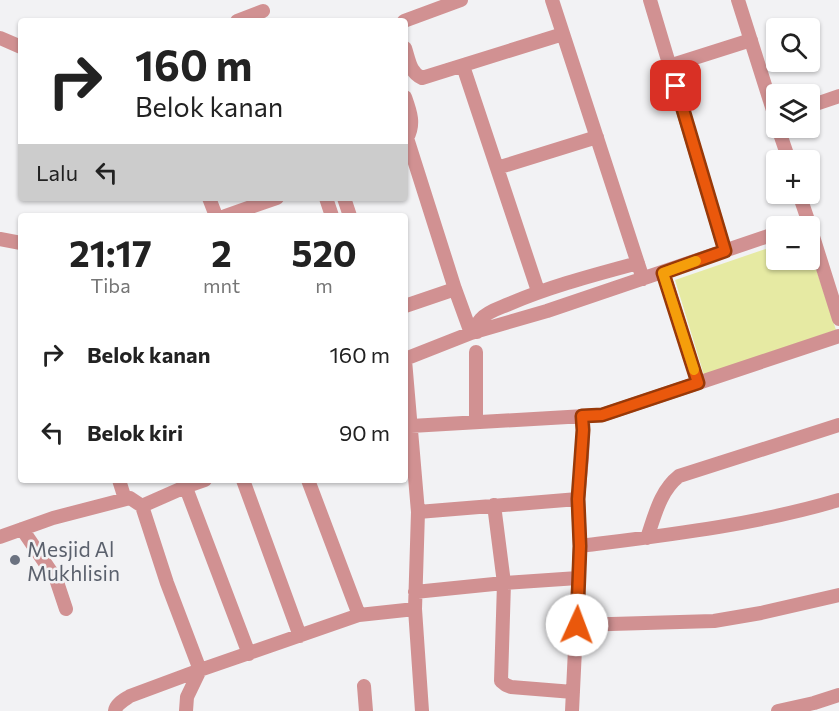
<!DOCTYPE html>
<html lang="id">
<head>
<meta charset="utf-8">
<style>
	body { margin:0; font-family:Commissioner,sans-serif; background:#f6f6f6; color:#222; height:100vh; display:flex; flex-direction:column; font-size:22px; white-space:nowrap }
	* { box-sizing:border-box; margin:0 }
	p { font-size:20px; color:#767676 }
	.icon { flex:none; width:33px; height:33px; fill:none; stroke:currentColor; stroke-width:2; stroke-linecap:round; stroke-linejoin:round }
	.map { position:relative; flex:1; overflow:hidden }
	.sheet { position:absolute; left:18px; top:213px; width:390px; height:270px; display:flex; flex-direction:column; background:#fff; border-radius:6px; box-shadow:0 2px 4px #0004 }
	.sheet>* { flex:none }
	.guide { position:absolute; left:18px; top:18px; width:390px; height:183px; border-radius:6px; box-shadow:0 2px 4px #0004; background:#fff; color:#222; overflow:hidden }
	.buttons { position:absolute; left:766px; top:18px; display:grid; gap:12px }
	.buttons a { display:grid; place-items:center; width:54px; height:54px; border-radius:6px; background:#fff; box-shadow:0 2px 4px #0004; font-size:30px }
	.pin { position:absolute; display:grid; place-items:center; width:51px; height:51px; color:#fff; margin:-26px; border-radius:12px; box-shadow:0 3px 9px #0006 }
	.me { position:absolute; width:66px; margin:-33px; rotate:2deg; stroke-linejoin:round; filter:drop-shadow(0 0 4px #0008) }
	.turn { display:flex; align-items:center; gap:21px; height:126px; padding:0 18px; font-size:27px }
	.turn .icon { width:78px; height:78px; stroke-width:2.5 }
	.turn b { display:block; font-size:42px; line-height:51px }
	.then { display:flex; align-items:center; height:57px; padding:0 18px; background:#0003; gap:12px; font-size:22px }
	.eta { display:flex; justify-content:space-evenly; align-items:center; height:102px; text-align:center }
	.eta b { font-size:36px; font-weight:700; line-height:42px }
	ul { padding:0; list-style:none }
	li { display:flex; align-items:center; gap:18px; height:78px; padding:0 18px }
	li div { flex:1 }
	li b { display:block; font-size:22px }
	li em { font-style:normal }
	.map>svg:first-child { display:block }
	.green { fill:#e6eaa3 }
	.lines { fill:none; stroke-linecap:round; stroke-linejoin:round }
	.minor { stroke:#d19192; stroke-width:14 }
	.route-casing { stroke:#983908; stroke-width:15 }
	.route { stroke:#ea580c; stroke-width:10 }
	.slow { stroke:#f59e0b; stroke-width:10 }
	.worship-dot { fill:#6b7280; stroke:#f2f2f4; stroke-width:2 }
	.labels { text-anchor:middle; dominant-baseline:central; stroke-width:5; stroke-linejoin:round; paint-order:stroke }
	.worship-label { font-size:21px; fill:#5b616d; stroke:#f2f2f4; text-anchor:start }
</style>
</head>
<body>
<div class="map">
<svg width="839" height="711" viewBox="0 0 839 711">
	<rect width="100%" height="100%" fill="#f2f2f4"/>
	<path class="green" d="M777 245V260H810V250L836 330 704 375 675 280Z"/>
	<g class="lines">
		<path class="minor" d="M552 0 643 279
			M650 0 725 251
			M738 0 777 123
			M237 21 263 11
			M404 21 461 0
			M0 38 21 47
			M405 48C409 60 410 73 422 78L563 34
			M463 66 538 291
			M669 66 751 40
			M405 97C410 111 415 124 407 138L455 289 471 333
			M810 106 839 96
			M778 128 789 160
			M497 168 597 137
			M799 194 810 226
			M209 198 216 216
			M326 198 332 216
			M344 198 350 216
			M225 216 277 198
			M810 227 839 319
			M0 239 21 243
			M663 272 698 383
			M405 306 455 289
			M477 332C477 326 477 323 481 319 488 311 500 308 509 304 551 286 594 275 638 263
			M405 359 471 333 547 311 777 233
			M405 360 418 512 415 609 422 711
			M476 422V352
			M411 426 602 415 839 336
			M119 480 125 499
			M183 480 249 654
			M243 480 300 636
			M308 480 359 615
			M494 505 504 583 501 681 506 685 511 687 573 692
			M142 506 185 487 205 480
			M418 512 578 499
			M22 529 56 579 66 609
			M0 537 53 518 130 498 142 506 167 583 200 670 187 697 186 711
			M647 538C655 515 660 491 679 476L839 425
			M580 546C667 535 755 525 839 500
			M415 592 504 583 578 578
			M577 625 714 621 761 613 839 595
			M364 686 366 711
			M115 711C116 704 124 700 130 696L200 670 359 615 415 609
			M572 711 580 546 578 499 582 457 583 430 582 416
			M778 711 814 703 839 695"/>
	</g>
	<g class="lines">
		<defs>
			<path id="route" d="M577 625 580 546 578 499 583 430 582 416 602 415 698 383 663 273 725 251 676 86"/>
		</defs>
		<use href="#route" class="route-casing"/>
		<use href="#route" class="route"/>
		<path class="slow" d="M694 370 663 273 696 261"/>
	</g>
	<circle class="worship-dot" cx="15" cy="560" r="6"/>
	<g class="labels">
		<g class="worship-label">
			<text x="27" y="548">Mesjid Al<tspan x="27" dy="24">Mukhlisin</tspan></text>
		</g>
	</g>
</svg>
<div class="buttons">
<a><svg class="icon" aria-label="search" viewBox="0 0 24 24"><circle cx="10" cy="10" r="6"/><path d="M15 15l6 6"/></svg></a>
<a><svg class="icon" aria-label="layers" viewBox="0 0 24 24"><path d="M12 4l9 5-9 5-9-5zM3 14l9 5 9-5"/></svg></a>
<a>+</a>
<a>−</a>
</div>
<div class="pin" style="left:676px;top:86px;background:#d93025"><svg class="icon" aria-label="arrive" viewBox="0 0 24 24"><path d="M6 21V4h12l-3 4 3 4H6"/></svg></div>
<svg class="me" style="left:577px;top:625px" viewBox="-20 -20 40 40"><circle r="19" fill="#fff"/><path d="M0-13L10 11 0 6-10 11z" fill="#ea580c"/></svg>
<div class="guide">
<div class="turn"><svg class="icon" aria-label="right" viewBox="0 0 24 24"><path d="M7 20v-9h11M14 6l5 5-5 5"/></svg><div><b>160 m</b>Belok kanan</div></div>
<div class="then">Lalu<svg class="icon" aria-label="left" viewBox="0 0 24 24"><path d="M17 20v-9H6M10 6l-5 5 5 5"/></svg></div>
</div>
<section class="sheet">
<div class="eta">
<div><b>21:17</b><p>Tiba</p></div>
<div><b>2</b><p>mnt</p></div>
<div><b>520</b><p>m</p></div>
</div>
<ul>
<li><svg class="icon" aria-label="right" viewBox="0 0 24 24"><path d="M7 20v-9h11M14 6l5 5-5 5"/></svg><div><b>Belok kanan</b></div><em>160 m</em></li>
<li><svg class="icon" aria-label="left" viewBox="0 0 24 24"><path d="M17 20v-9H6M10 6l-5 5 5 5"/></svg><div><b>Belok kiri</b></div><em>90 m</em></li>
</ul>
</section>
</div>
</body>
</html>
